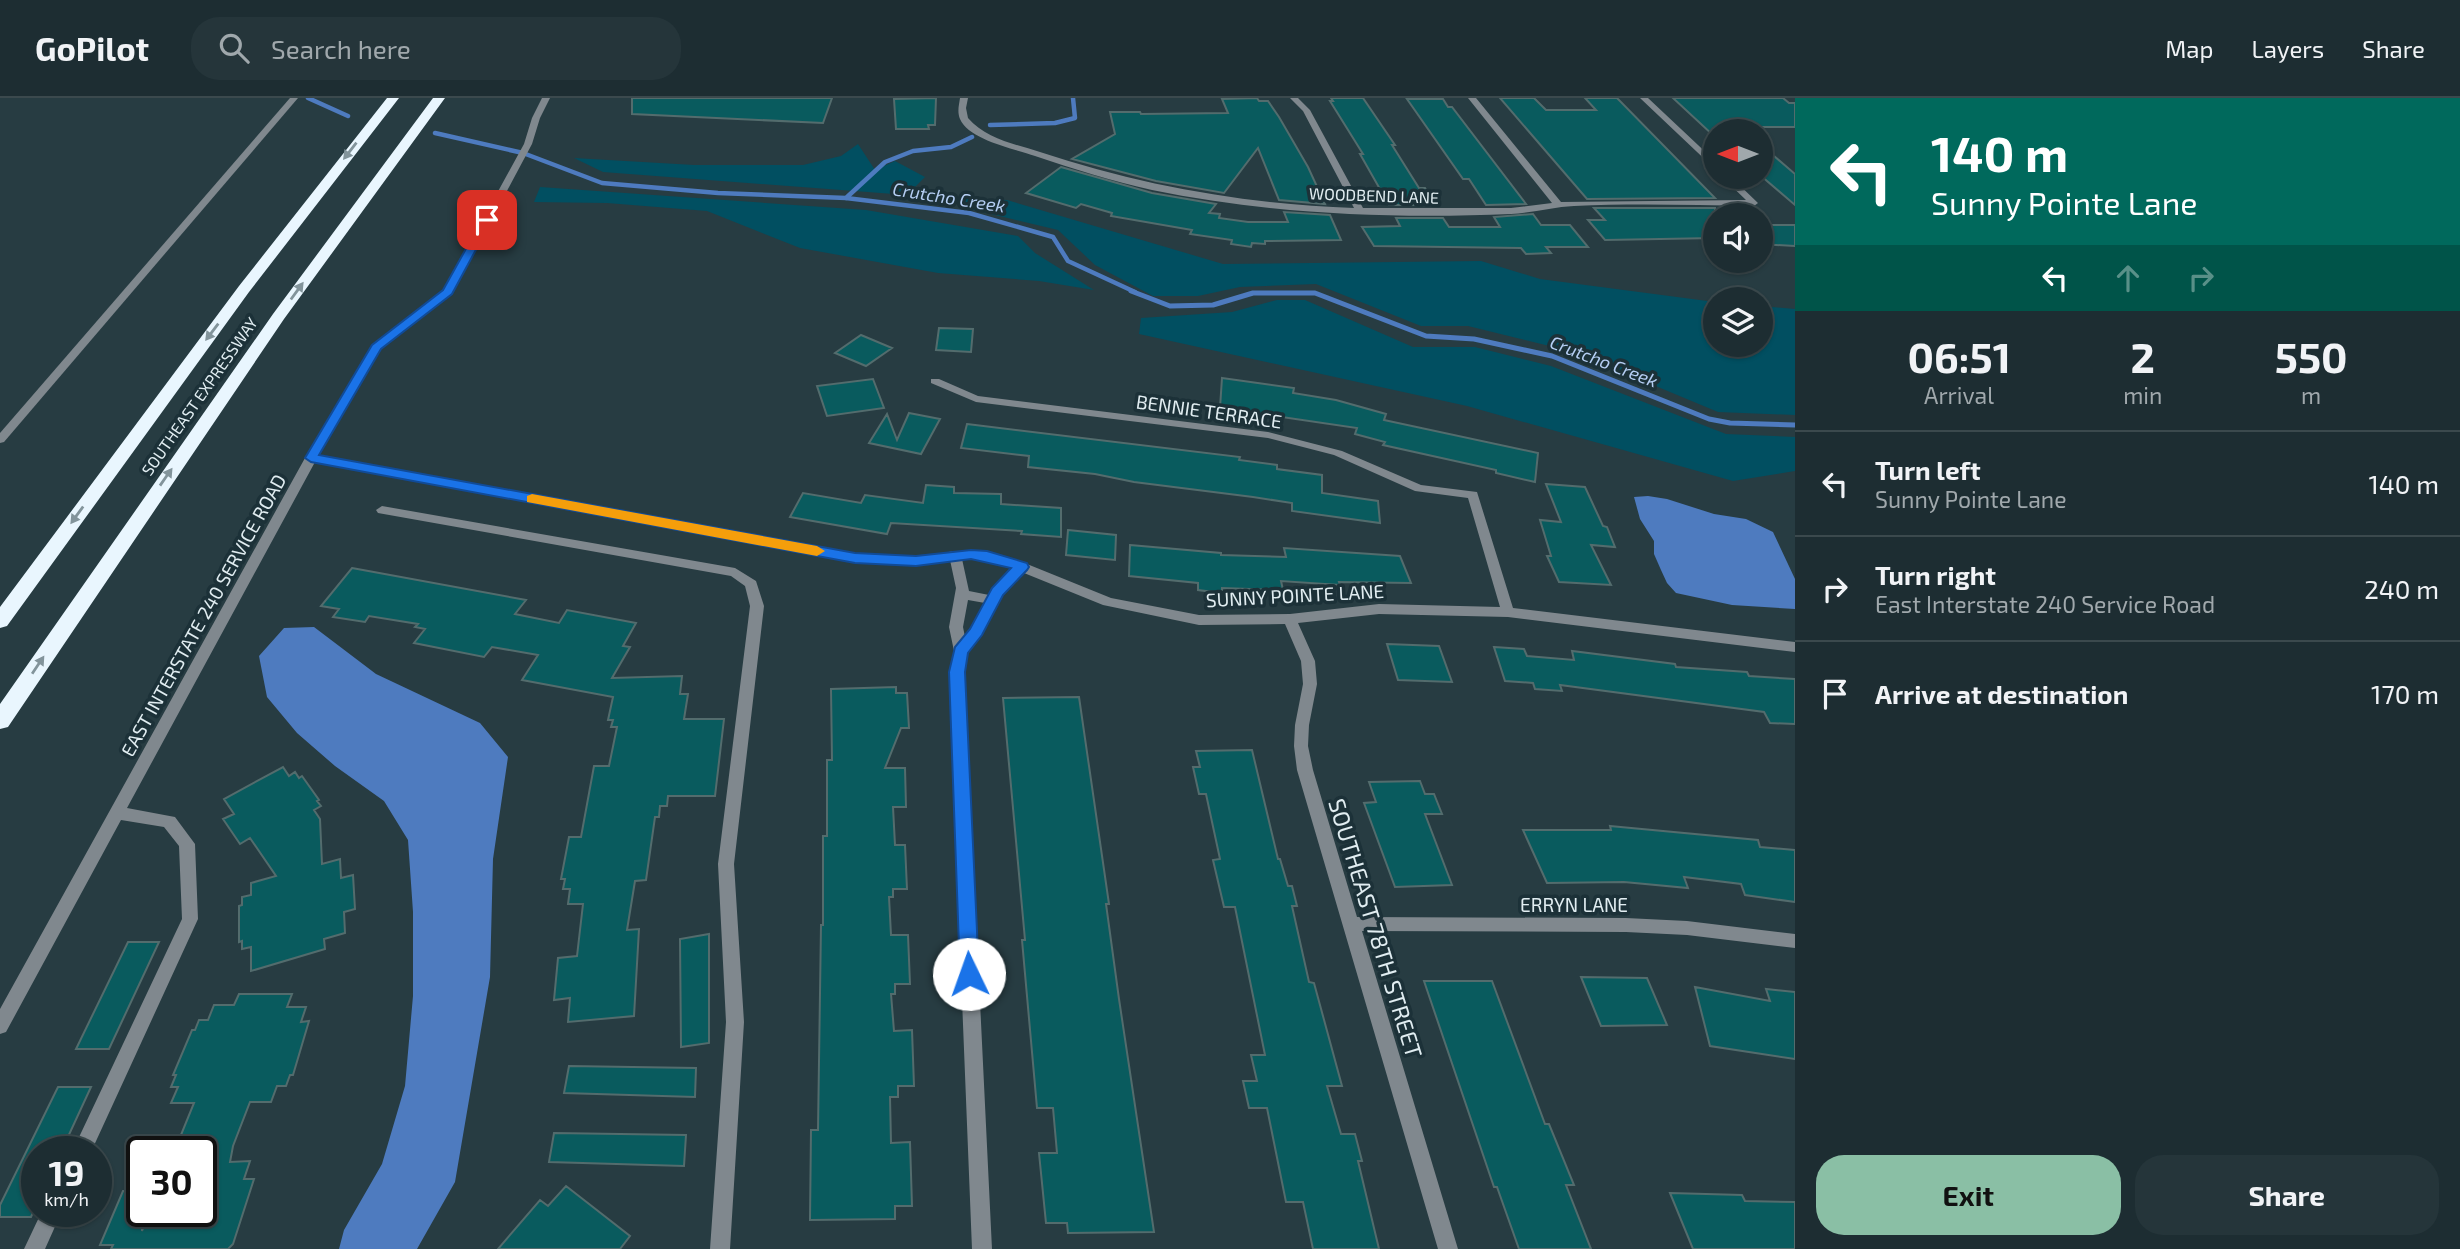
<!DOCTYPE html>
<html lang="en">
<head>
<meta charset="utf-8">
<style>
	body { margin:0; font-family:"Exo 2",sans-serif; background:#25353a; color:#f1f3f6; height:100vh; display:flex; flex-direction:column; font-size:26px; white-space:nowrap }
	* { box-sizing:border-box; margin:0 }
	p { font-size:23px; color:#a0a8ac }
	.icon { flex:none; width:38px; height:38px; fill:none; stroke:currentColor; stroke-width:2; stroke-linecap:round; stroke-linejoin:round }
	.map { position:relative; flex:1; overflow:hidden }
	.panel { display:flex; flex-direction:column; background:#1d2d32; width:665px }
	.panel>* { flex:none }
	.guide { background:#00695c; color:#fff; overflow:hidden }
	.needle { width:46px; rotate:270deg }
	.fabs { position:absolute; left:1703px; top:21px; display:grid; gap:14px }
	.fabs a { display:grid; place-items:center; width:70px; height:70px; border-radius:50%; background:#1d2d32; box-shadow:0 2px 5px #0004,0 0 0 2px #3b494d; font-size:35px }
	.speed { position:absolute; left:21px; top:1038px; display:flex; gap:14px; font-size:35px; font-weight:700; text-align:center }
	.speed>* { display:grid; place-content:center; width:91px; height:91px; border-radius:50%; background:#1d2d32; box-shadow:0 2px 5px #0004,0 0 0 2px #3b494d; line-height:1 }
	.speed small { font-size:18px; font-weight:400 }
	.speed .limit { border:4px solid #111; border-radius:10px; background:#fff; color:#111 }
	.pin { position:absolute; display:grid; place-items:center; width:60px; height:60px; color:#fff; margin:-30px; border-radius:14px; box-shadow:0 4px 10px #0006 }
	.me { position:absolute; width:77px; margin:-38px; rotate:357deg; stroke-linejoin:round; filter:drop-shadow(0 0 5px #0008) }
	.turn { display:flex; align-items:center; gap:24px; height:147px; padding:0 21px; font-size:32px }
	.turn .icon { width:91px; height:91px; stroke-width:2.5 }
	.turn b { display:block; font-size:49px; line-height:60px }
	.lanes { display:flex; align-items:center; height:66px; padding:0 21px; background:#0003; justify-content:center; gap:35px; direction:ltr }
	.lanes .off { opacity:.35 }
	.eta { display:flex; justify-content:space-evenly; align-items:center; height:119px; text-align:center }
	.eta b { font-size:42px; font-weight:700; line-height:49px }
	.cta { display:flex; gap:14px; margin-top:auto; padding:14px 21px }
	.cta a { flex:1; height:80px; border-radius:28px; background:#8abfa5; color:#111; font-size:28px; font-weight:700; line-height:80px; text-align:center }
	.cta a+a { background:#25353a; color:#f1f3f6 }
	ul { padding:0; list-style:none }
	li { display:flex; align-items:center; gap:21px; height:105px; padding:0 21px; border-top:2px solid #3b494d }
	li div { flex:1 }
	li b { display:block; font-size:26px }
	li em { font-style:normal }
	header { display:flex; align-items:center; gap:42px; box-sizing:border-box; height:98px; padding:0 35px; background:#1d2d32; border-bottom:2px solid #3b494d }
	header strong { font-size:33px }
	nav { display:flex; gap:38px; margin-inline-start:auto; font-size:24px }
	.search { width:490px; height:63px; background:#25353a; display:flex; align-items:center; gap:18px; box-sizing:border-box; padding:0 24px; border-radius:28px; color:#a0a8ac; font-size:26px }
	main { display:flex; flex:1; min-height:0 }
	.map>svg:first-child { display:block }
	.green { fill:#014f61 }
	.water { fill:#4e7bbf }
	.lines { fill:none; stroke-linecap:round; stroke-linejoin:round }
	.stream-far1 { stroke:#4e7bbf; stroke-width:4.5 }
	.stream { stroke:#4e7bbf; stroke-width:5 }
	.building { fill:#095b5e; stroke:#536c6d; stroke-width:2 }
	.minor { fill:#80888e; fill-rule:evenodd }
	.tertiary { fill:#80888e; fill-rule:evenodd }
	.motorway { fill:#e9f6fe; fill-rule:evenodd }
	.oneway { fill:#82949b }
	.route { fill:#1a73e8; stroke:#114b97; stroke-width:2 }
	.slow { fill:#f59e0b }
	.labels { text-anchor:middle; dominant-baseline:central; stroke-width:7; stroke-linejoin:round; paint-order:stroke }
	.far-street-label { font-size:16px; fill:#e1edf1; stroke:#1c3138 }
	.far-water-label { font-size:18px; font-style:italic; fill:#b5cef3; stroke:#1c3138 }
	.street-label { font-size:19px; fill:#e1edf1; stroke:#1c3138 }
	.near-street-label { font-size:23px; fill:#e1edf1; stroke:#1c3138 }
</style>
</head>
<body>
<header>
<strong>GoPilot</strong>
<div class="search"><svg class="icon" aria-label="search" viewBox="0 0 24 24"><circle cx="10" cy="10" r="6"/><path d="M15 15l6 6"/></svg>Search here</div>
<nav><a>Map</a><a>Layers</a><a>Share</a></nav>
</header>
<main>
<div class="map">
<svg width="1795" height="1151" viewBox="0 0 1795 1151">
	<rect width="100%" height="100%" fill="#273c42"/>
	<path class="green" d="M858 46 875 72 895 63 925 79 907 97 603 74 574 60 694 67H803L841 58Z
		M540 89 866 112 1018 138 1035 155 1094 192 1039 183 938 175 800 150 707 113 607 105 534 104Z
		M962 100 1007 102 1223 166 1481 163 1540 181 1715 204V247H1760L1761 208 1795 211V317L1718 314 1574 254 1468 228H1421L1316 186 1240 189 1198 198H1153L1095 167 1058 132 958 108Z
		M1277 202H1305L1413 249H1475L1551 268 1726 336 1795 339V373L1733 383 1467 308 1139 236 1141 220 1232 214Z"/>
	<path class="water" d="M1648 398 1667 401 1714 416 1746 421 1773 434 1795 481V511L1732 507 1676 495 1667 485 1661 472 1654 456V443L1640 421 1634 399Z
		M314 529 376 576 480 625 508 659 493 761 490 879 455 1084 417 1151H339L344 1132 382 1066 405 988 413 898V814L408 742 384 703 335 668 297 635 267 599 259 558 284 530Z"/>
	<g class="lines">
		<path class="stream-far1" d="M308 0 348 18
			M990 27 1055 25 1075 20 1073 0
			M435 35 523 55 602 85 718 95 846 100 969 115 1053 139 1068 163 1135 194
			M846 100 885 64 913 53 951 49 972 39"/>
		<path class="stream" d="M1131 193 1170 208 1213 207 1253 195H1315L1426 238 1474 241 1552 258 1709 321 1730 325 1795 327"/>
	</g>
	<path class="building" d="M632 0H832L823 25 632 16Z
		M936 0 935 27H928L929 31H896L894 1Z
		M1257 0 1259 3H1268L1279 19 1308 69 1325 106 1279 102 1258 50 1224 95 1156 83 1072 61 1115 36 1110 14H1140L1141 16 1228 15 1222 1Z
		M1331 0H1363L1395 47H1392L1419 90H1425L1435 107H1389L1360 56H1363L1330 3H1333Z
		M1500 0H1534L1546 12H1596L1585 0H1617L1715 100 1587 101Z
		M1673 0H1783L1789 5H1795V29H1744L1749 33H1715V39Z
		M1407 1H1443L1448 9H1452L1526 106 1486 107 1469 81H1463Z
		M1760 46 1795 76V107L1760 77Z
		M1061 69 1152 95 1216 106 1209 115 1220 116 1219 120 1248 124H1288L1284 114 1330 117 1341 142 1265 143V146L1252 145 1251 149 1231 146 1232 142 1190 136 1192 132 1111 118 1112 115 1081 106 1076 110 1026 95Z
		M1594 110H1715V140L1605 142 1588 122H1605Z
		M1533 116 1541 127H1570L1588 149H1546L1551 155 1526 156 1521 150 1374 148 1362 129 1400 128 1396 120H1443L1449 129H1500L1494 119Z
		M1760 127H1795V148L1760 146Z
		M939 230 973 231 971 254 936 252Z
		M861 237 892 250 866 268 835 255Z
		M1222 280 1294 290 1293 295 1336 302 1386 316 1384 322 1538 355 1535 384 1496 375V372L1383 347 1385 344 1355 336 1357 330 1220 310Z
		M873 281 884 310 827 318 817 288Z
		M909 315 940 321 921 356 869 345 887 316 897 342Z
		M967 326 1240 359 1239 362 1277 367V371L1322 377V395L1378 403 1380 425 1292 413V405L1253 399 1134 384 1095 376 1028 369 1029 358 961 350Z
		M1546 386 1585 389 1603 428 1607 429 1615 449 1591 447 1611 487 1559 484 1547 458H1551L1540 422 1561 424Z
		M926 387 954 389V395L1001 396V406L1061 410V439L1021 436 1022 433 891 425 887 436 790 419 803 395 861 405 865 397 923 405Z
		M1068 432 1116 437 1115 462 1066 457Z
		M1130 447 1221 455V457L1286 459 1284 450 1400 458 1411 485 1339 484 1340 487 1281 483 1283 492 1222 490V495L1198 492V485L1129 478Z
		M352 470 526 502 515 516 559 525 567 512 636 525 623 548 630 549 612 580 682 578 680 596H688L684 621H724L715 698H668L667 708H660L659 719H655L646 782 635 783 627 832 639 831 634 918 568 924 570 900 554 902 558 860 577 858 583 806H568L570 791H563L565 781H561L569 739H581L594 668H609L617 629H611L613 622H608L613 599 522 582 538 557 492 549 484 559 414 545 425 531 415 529 418 526 369 518 365 524 333 519 339 511 321 508Z
		M1387 546 1439 548 1452 584 1398 582Z
		M1494 549 1524 551 1527 558 1574 562 1572 553 1675 566 1676 569 1747 574 1749 578 1795 581V626L1770 625 1764 614 1560 587 1562 593 1535 591 1533 585 1505 583Z
		M896 589V595H907L909 630H901L885 670H905L906 709H893L895 747H905L907 791H893V799H889L891 837H908L910 886H895V896H891L894 933 912 932 914 988H898V999H890L891 1045 910 1044 912 1108H895V1121L810 1122 811 1032H818L821 827H823V738H827V662H832L831 591Z
		M1079 599 1109 806H1106L1119 901 1154 1134 1068 1135 1067 1125H1046L1039 1055H1057L1053 1010H1037L1022 842H1025L1003 600Z
		M1252 652 1278 761H1280L1288 788H1292L1297 808H1292L1309 884 1314 885 1342 988H1327L1341 1036H1355L1362 1063H1358L1379 1151H1313L1303 1104H1286L1267 1010H1249L1243 983H1257L1251 957H1265L1235 809H1224L1213 762 1220 761 1206 696H1199L1193 669H1200L1196 653Z
		M283 669 289 678 295 674 299 680 302 678 319 702 317 703 321 708 314 712 320 721 322 766 340 761 341 780 353 777 355 811 344 814 345 835 324 841 325 851 251 873V849L242 851V843L239 844V808L242 807V799L251 797V785L276 778 250 740 240 746 223 721 234 716 224 701Z
		M1420 683 1425 696H1434L1442 716H1425L1452 787 1395 789 1364 705 1376 704 1369 684Z
		M1610 728 1758 742 1760 749 1795 752V804L1745 797 1741 786 1684 779 1688 790 1624 784 1547 785 1523 732H1611Z
		M709 836V945L681 949 680 841Z
		M128 844H159L109 951H76Z
		M1581 879 1647 880 1667 927 1601 928Z
		M1424 883H1492L1545 1026H1549L1574 1087H1566L1591 1151H1519L1497 1089H1494Z
		M1695 889 1770 903 1766 891 1795 894V961L1710 948Z
		M239 896H292L287 909H306L301 924 309 923 293 977H290L286 988H277L271 1004H250L233 1048 230 1064 250 1063 244 1081H254L233 1146 228 1151H111L113 1147H100L123 1093H142V1133L150 1113H201V1054H174L194 1005H171L178 989H171L176 977H173L192 932H195L199 922H208L214 907H234Z
		M569 968 696 970 695 999 564 995Z
		M58 989H91L61 1054H37V1105L31 1119H0V1107Z
		M554 1035 686 1037 684 1068 549 1064Z
		M566 1088 630 1138 620 1151H498L540 1102 548 1108Z
		M1670 1095 1742 1097 1745 1103 1795 1104V1151H1693Z"/>
	<g class="lines">
		<path class="minor" d="M542 0H550L540 20 532 46 453 194 380 251 318 358 855 456 916 459 955 453 987 454 1027 466 1111 500 1199 517 1290 516 1379 506 1500 509 1468 400 1415 393 1334 357 1268 340 976 304 931 285V281H939L978 298 1268 334 1342 353 1421 387 1477 394 1513 510 1795 544V554L1508 519 1379 516 1298 525 1315 563 1317 586 1309 627 1308 648 1313 672 1357 819 1626 820 1687 823 1795 836V850L1687 837 1626 834 1362 833 1458 1151H1438L1297 672 1294 648 1295 627 1303 586 1301 563 1285 526 1199 527 1103 507 1024 475 1002 496 981 537 968 554 964 574 992 1151H972L950 602V574L954 553 949 529 956 490 950 462 916 467 855 464 315 364 127 710 175 719 195 746 198 821 91 1054H72L182 821 179 748 164 729 121 722 6 934 0 936V911L305 360 371 249 444 192 524 46 532 20ZM962 461 986 462 1013 471 989 497 969 493ZM968 502 985 505 965 539 963 529Z
			M960 0H968L966 10 968 20C986 41 1015 46 1040 54 1142 88 1246 106 1354 110L1303 13 1290 0H1298L1310 12 1363 110H1511L1552 105 1468 0H1476L1561 104 1746 102 1722 79H1731L1758 105 1754 108C1694 107 1634 105 1574 108 1553 109 1532 115 1511 116 1391 121 1269 116 1152 92 1112 83 1073 71 1035 58 1015 51 969 42 960 21 957 14 959 7 960 0Z
			M1640 0H1648L1715 63V71Z
			M382 408 735 470 756 483 764 508 734 766 744 924 730 1151H710L726 924 718 766 750 508 745 488 731 478 378 415 376 412Z
			M42 1113H62L45 1151H24Z"/>
		<path class="tertiary" d="M290 0H298L4 344 0 345V335Z"/>
		<path class="motorway" d="M387 0H399L249 194 7 528 0 530V509L239 188Z
			M433 0H445L284 221 8 629 0 631V606L273 216Z"/>
	</g>
	<defs><path id="oneway-solid" d="M-6-.8H1V-3.2L6.5 0L1 3.2V.8H-6Z" transform="scale(1.75)"/></defs>
	<g class="oneway">
		<use href="#oneway-solid" transform="translate(350 53) rotate(128)"/>
		<use href="#oneway-solid" transform="translate(297 193) rotate(-54)"/>
		<use href="#oneway-solid" transform="translate(212 234) rotate(127)"/>
		<use href="#oneway-solid" transform="translate(166 379) rotate(-55)"/>
		<use href="#oneway-solid" transform="translate(77 417) rotate(126)"/>
		<use href="#oneway-solid" transform="translate(38 567) rotate(-56)"/>
	</g>
	<path class="route" d="M487 119 492 122 452 196 381 251 319 357 855 455 916 458 971 452 987 453 1027 465 1029 469 1027 472 1003 497 982 537 968 555 965 574 979 876 976 882 969 885 962 882 960 876 949 574 955 549 970 531 992 490 1011 470 971 461 916 468 855 465 311 364 305 360 372 247 443 192 482 122Z"/>
	<path class="slow" d="M532 396 817 448 825 453 817 458 527 404V398Z"/>
	<g class="labels">
		<g class="far-street-label">
			<text transform="translate(1374 97) rotate(2)">WOODBEND LANE</text>
			<text transform="translate(199 298) rotate(-55)">SOUTHEAST EXPRESSWAY</text>
		</g>
		<g class="far-water-label">
			<text transform="translate(949 99) rotate(9)">Crutcho Creek</text>
			<text transform="translate(1604 263) rotate(21)">Crutcho Creek</text>
		</g>
		<g class="street-label">
			<text transform="translate(1209 313) rotate(8)">BENNIE TERRACE</text>
			<text transform="translate(1295 497) rotate(-3)">SUNNY POINTE LANE</text>
			<text transform="translate(203 517) rotate(-61)">EAST INTERSTATE 240 SERVICE ROAD</text>
			<text x="1574" y="806">ERRYN LANE</text>
		</g>
		<g class="near-street-label">
			<text transform="translate(1376 830) rotate(73)">SOUTHEAST 78TH STREET</text>
		</g>
	</g>
</svg>
<div class="fabs">
<a><svg class="needle" viewBox="-14 -14 28 28"><path d="M0-13l5 13h-10z" fill="#e53935"/><path d="M0 13l5-13h-10z" fill="#a0a8ac"/></svg></a>
<a><svg class="icon" aria-label="sound" viewBox="0 0 24 24"><path d="M4 9h4l5-4v14l-5-4H4zM17 9q2 3 0 6"/></svg></a>
<a><svg class="icon" aria-label="layers" viewBox="0 0 24 24"><path d="M12 4l9 5-9 5-9-5zM3 14l9 5 9-5"/></svg></a>
</div>
<div class="speed"><div>19<small>km/h</small></div><div class="limit">30</div></div>
<div class="pin" style="left:487px;top:122px;background:#d93025"><svg class="icon" aria-label="arrive" viewBox="0 0 24 24"><path d="M6 21V4h12l-3 4 3 4H6"/></svg></div>
<svg class="me" style="left:969px;top:876px" viewBox="-20 -20 40 40"><circle r="19" fill="#fff"/><path d="M0-13L10 11 0 6-10 11z" fill="#1a73e8"/></svg>
</div>
<section class="panel">
<div class="guide">
<div class="turn"><svg class="icon" aria-label="left" viewBox="0 0 24 24"><path d="M17 20v-9H6M10 6l-5 5 5 5"/></svg><div><b>140 m</b>Sunny Pointe Lane</div></div>
<div class="lanes"><svg class="icon" aria-label="left" viewBox="0 0 24 24"><path d="M17 20v-9H6M10 6l-5 5 5 5"/></svg><svg class="icon off" aria-label="ahead" viewBox="0 0 24 24"><path d="M12 20V5M6 11l6-6 6 6"/></svg><svg class="icon off" aria-label="right" viewBox="0 0 24 24"><path d="M7 20v-9h11M14 6l5 5-5 5"/></svg></div>
</div>
<div class="eta">
<div><b>06:51</b><p>Arrival</p></div>
<div><b>2</b><p>min</p></div>
<div><b>550</b><p>m</p></div>
</div>
<ul>
<li><svg class="icon" aria-label="left" viewBox="0 0 24 24"><path d="M17 20v-9H6M10 6l-5 5 5 5"/></svg><div><b>Turn left</b><p>Sunny Pointe Lane</p></div><em>140 m</em></li>
<li><svg class="icon" aria-label="right" viewBox="0 0 24 24"><path d="M7 20v-9h11M14 6l5 5-5 5"/></svg><div><b>Turn right</b><p>East Interstate 240 Service Road</p></div><em>240 m</em></li>
<li><svg class="icon" aria-label="arrive" viewBox="0 0 24 24"><path d="M6 21V4h12l-3 4 3 4H6"/></svg><div><b>Arrive at destination</b></div><em>170 m</em></li>
</ul>
<div class="cta"><a>Exit</a><a>Share</a></div>
</section>
</main>
</body>
</html>
